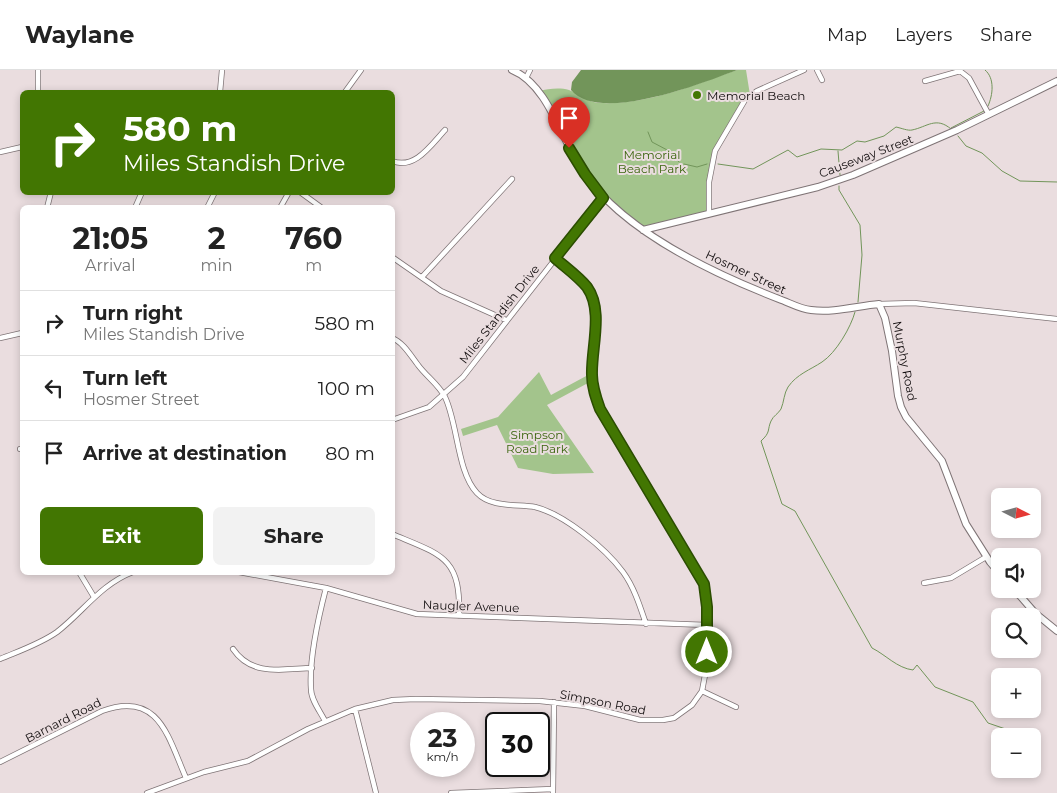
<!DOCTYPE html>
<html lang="en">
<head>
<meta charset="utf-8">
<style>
	body { margin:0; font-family:Montserrat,sans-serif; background:#f2f2f2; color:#222; height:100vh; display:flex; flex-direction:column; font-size:19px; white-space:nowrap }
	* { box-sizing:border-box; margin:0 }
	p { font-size:16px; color:#767676 }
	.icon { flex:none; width:28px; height:28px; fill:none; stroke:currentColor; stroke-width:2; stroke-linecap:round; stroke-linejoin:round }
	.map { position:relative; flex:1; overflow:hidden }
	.sheet { position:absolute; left:20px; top:135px; width:375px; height:370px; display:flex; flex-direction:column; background:#fff; border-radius:8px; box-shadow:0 2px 8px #0003 }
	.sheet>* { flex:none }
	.top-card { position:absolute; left:20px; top:20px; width:375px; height:105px; border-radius:8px; box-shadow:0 2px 8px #0003; background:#427602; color:#fff; overflow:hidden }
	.needle { width:32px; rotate:96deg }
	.tools { position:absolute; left:991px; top:418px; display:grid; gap:10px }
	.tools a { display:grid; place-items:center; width:50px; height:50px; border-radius:8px; background:#fff; box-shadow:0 2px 8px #0003; font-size:25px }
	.speed { position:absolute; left:410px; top:642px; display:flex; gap:10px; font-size:25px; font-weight:700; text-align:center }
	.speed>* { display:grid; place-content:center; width:65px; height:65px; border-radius:50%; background:#fff; box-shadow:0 2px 8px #0003; line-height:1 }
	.speed small { font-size:12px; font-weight:400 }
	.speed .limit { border:2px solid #111; border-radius:8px; background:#fff; color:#111 }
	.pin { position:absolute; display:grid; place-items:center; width:42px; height:42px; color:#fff; margin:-51px -21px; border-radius:50% 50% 50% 0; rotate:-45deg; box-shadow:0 0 5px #0007 }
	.pin .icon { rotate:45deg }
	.me { position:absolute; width:55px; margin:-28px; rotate:0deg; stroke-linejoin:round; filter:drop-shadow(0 0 4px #0008) }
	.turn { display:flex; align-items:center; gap:18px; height:105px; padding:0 20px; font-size:22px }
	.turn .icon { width:65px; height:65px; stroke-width:2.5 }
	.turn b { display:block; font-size:35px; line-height:42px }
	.eta { display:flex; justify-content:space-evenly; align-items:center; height:85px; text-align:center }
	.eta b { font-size:30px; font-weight:700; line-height:35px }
	.action { display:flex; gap:10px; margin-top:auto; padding:10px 20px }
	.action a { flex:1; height:58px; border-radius:8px; background:#427602; color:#fff; font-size:20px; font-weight:700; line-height:58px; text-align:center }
	.action a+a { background:#f2f2f2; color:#222 }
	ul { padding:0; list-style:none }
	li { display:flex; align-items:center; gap:15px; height:65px; padding:0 20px; border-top:1px solid #e0e0e0 }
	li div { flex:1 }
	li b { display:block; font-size:19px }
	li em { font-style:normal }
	header { display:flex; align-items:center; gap:30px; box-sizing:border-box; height:70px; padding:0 25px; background:#fff; border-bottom:1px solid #e0e0e0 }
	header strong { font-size:24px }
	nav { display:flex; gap:28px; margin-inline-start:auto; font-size:18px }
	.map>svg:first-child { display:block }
	.green { fill:#a3c48c }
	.water { fill:#72955a }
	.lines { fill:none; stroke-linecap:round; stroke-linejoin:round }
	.stream { stroke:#72955a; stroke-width:1 }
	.street-casing { stroke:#7f7476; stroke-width:6 }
	.secondary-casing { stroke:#7f7476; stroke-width:8 }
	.street { stroke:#fff; stroke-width:4.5 }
	.secondary { stroke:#fff; stroke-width:6 }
	.route-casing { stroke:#2b4d01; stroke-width:12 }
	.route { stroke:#427602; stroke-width:9 }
	.poi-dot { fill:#427602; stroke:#eadddf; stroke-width:2 }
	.labels { text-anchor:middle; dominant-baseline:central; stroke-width:4; stroke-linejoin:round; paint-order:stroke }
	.poi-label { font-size:12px; fill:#120d0e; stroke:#eadddf; text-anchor:start }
	.park-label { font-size:12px; fill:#3a650d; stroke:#eadddf }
	.street-label { font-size:12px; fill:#120d0e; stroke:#eadddf }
</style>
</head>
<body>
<header>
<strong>Waylane</strong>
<nav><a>Map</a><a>Layers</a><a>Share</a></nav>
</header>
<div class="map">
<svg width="1057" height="723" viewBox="0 0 1057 723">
	<rect width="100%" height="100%" fill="#eadddf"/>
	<path class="green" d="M737 0H746L750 25 720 69 710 105 709 144 643 160 596 119 539 21C548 19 559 17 569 20 578 23 589 33 600 33 648 35 693 15 737 0Z
		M539 302 551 325 588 305V313L547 335 594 403 553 404 518 398 497 355 463 366 461 359 498 347Z"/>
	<path class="water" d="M581 0H737C703 13 599 54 571 20L572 12Z"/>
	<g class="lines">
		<path class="stream" d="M985 0C995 8 993 25 988 36
			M951 58 984 41
			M648 62 652 72 671 82 679 92
			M958 66 966 76 982 83 1002 101 1020 111 1057 112
			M838 81 840 105
			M684 94 697 97 707 94
			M718 94 753 99 788 80 797 87 821 79 842 80 857 71 865 72 884 66 896 57C901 58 908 61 912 60 927 57 936 46 951 59
			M839 116V120L860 155 862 185 858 232
			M855 242C851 257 836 283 822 292 810 300 797 304 788 317 784 323 784 332 781 339 779 343 773 346 771 351 767 360 771 362 761 371L782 434 795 441 872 578C886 585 897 598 913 600L917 595 935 617 973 632 988 653 1026 666"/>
		<defs>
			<path id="street" d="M817 0 822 10
				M526 8 530 0
				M925 11 960 1 969 8 988 43
				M38 22V0
				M220 22 222 0
				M345 22 361 0
				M0 82 22 77
				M392 91C415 100 431 75 445 60
				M300 122 322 138
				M47 138 51 122
				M135 138 142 122
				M207 138 215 122
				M280 138 289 122
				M709 144V112L715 81 745 30 757 21 804 0
				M392 187 441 221 506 250
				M422 207 512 109
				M879 234 914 233 1057 249
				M0 268 22 263
				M392 268C403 272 411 286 418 295 426 306 439 315 445 327 458 354 457 402 477 423 491 438 518 434 535 437 564 444 605 478 623 502 634 517 640 536 646 554
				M392 350 429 337 463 307 603 128
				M20 379H22
				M392 464C442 485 461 487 459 546
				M79 502 94 527
				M239 502 326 518 417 544 707 555
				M924 513 951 508 986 487
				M233 579C252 607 283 599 312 598
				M0 589C19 581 40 574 57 562 83 542 101 514 133 502
				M702 621 736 637
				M355 639 376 723
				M325 651C320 641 311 630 311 619 309 591 319 545 326 518
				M0 692 102 641C159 620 168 667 186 708
				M147 723 204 702 248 691 308 659 355 639 393 630 416 629 540 631 585 636 640 650H663L674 648 692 635 702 621 705 605 707 537 704 514 600 339 592 306 595 250 592 228 579 209 555 188
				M451 723 553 719
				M553 723 554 632"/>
			<path id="secondary" d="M512 0C547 14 561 67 580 97 619 160 712 203 779 229 790 233 800 239 811 240 834 243 857 236 879 234L885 248 892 281 898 326 901 337 906 347 942 391 966 454 990 492 1000 504
				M643 160 818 117 853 105 957 60 1057 11
				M1014 519 1035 543 1057 561"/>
		</defs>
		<use href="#street" class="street-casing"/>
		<use href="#secondary" class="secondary-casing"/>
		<use href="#street" class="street"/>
		<use href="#secondary" class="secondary"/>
	</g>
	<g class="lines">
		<defs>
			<path id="route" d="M569 78 585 104 603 128 555 188C565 197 578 206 587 217 604 241 591 278 592 305 592 317 596 328 600 339L704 514 707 537V582"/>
		</defs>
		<use href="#route" class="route-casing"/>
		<use href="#route" class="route"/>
	</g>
	<circle class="poi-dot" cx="697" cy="25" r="5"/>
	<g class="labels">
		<g class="poi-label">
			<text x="707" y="25">Memorial Beach</text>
		</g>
		<g class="park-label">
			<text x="652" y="84">Memorial<tspan x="652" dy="14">Beach Park</tspan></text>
			<text x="537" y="364">Simpson<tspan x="537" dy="14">Road Park</tspan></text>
		</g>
		<g class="street-label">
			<text transform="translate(866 86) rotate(-21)">Causeway Street</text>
			<text transform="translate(746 202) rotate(25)">Hosmer Street</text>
			<text transform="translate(499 244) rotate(-52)">Miles Standish Drive</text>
			<text transform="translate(905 291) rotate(79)">Murphy Road</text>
			<text transform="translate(471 536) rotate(2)">Naugler Avenue</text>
			<text transform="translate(603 632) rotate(11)">Simpson Road</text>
			<text transform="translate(63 650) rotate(-27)">Barnard Road</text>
		</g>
	</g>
</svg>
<div class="tools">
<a><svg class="needle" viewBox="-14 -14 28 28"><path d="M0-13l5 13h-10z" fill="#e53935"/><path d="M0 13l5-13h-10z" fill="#767676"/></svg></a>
<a><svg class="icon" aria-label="sound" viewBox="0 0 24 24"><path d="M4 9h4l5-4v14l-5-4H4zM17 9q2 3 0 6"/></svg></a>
<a><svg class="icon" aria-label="search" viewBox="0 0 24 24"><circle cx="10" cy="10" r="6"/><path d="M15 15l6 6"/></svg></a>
<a>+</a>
<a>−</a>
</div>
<div class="speed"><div>23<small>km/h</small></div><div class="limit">30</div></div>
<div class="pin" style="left:569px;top:78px;background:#d93025"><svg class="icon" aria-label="arrive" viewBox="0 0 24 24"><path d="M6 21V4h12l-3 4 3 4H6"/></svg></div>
<svg class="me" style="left:707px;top:582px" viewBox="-20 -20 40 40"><circle r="17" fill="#427602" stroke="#fff" stroke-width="3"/><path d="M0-11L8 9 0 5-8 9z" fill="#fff"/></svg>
<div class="top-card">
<div class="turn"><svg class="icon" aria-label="right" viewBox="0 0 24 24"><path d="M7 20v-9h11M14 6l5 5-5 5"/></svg><div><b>580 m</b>Miles Standish Drive</div></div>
</div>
<section class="sheet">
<div class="eta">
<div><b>21:05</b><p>Arrival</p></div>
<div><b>2</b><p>min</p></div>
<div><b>760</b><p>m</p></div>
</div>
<ul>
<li><svg class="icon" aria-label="right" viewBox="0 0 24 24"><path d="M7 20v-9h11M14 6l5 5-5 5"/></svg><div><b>Turn right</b><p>Miles Standish Drive</p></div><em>580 m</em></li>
<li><svg class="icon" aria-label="left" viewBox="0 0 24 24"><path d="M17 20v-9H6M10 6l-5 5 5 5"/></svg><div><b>Turn left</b><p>Hosmer Street</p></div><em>100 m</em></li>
<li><svg class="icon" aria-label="arrive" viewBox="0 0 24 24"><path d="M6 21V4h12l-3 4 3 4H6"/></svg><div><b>Arrive at destination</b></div><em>80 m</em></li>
</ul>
<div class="action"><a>Exit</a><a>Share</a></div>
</section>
</div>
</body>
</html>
